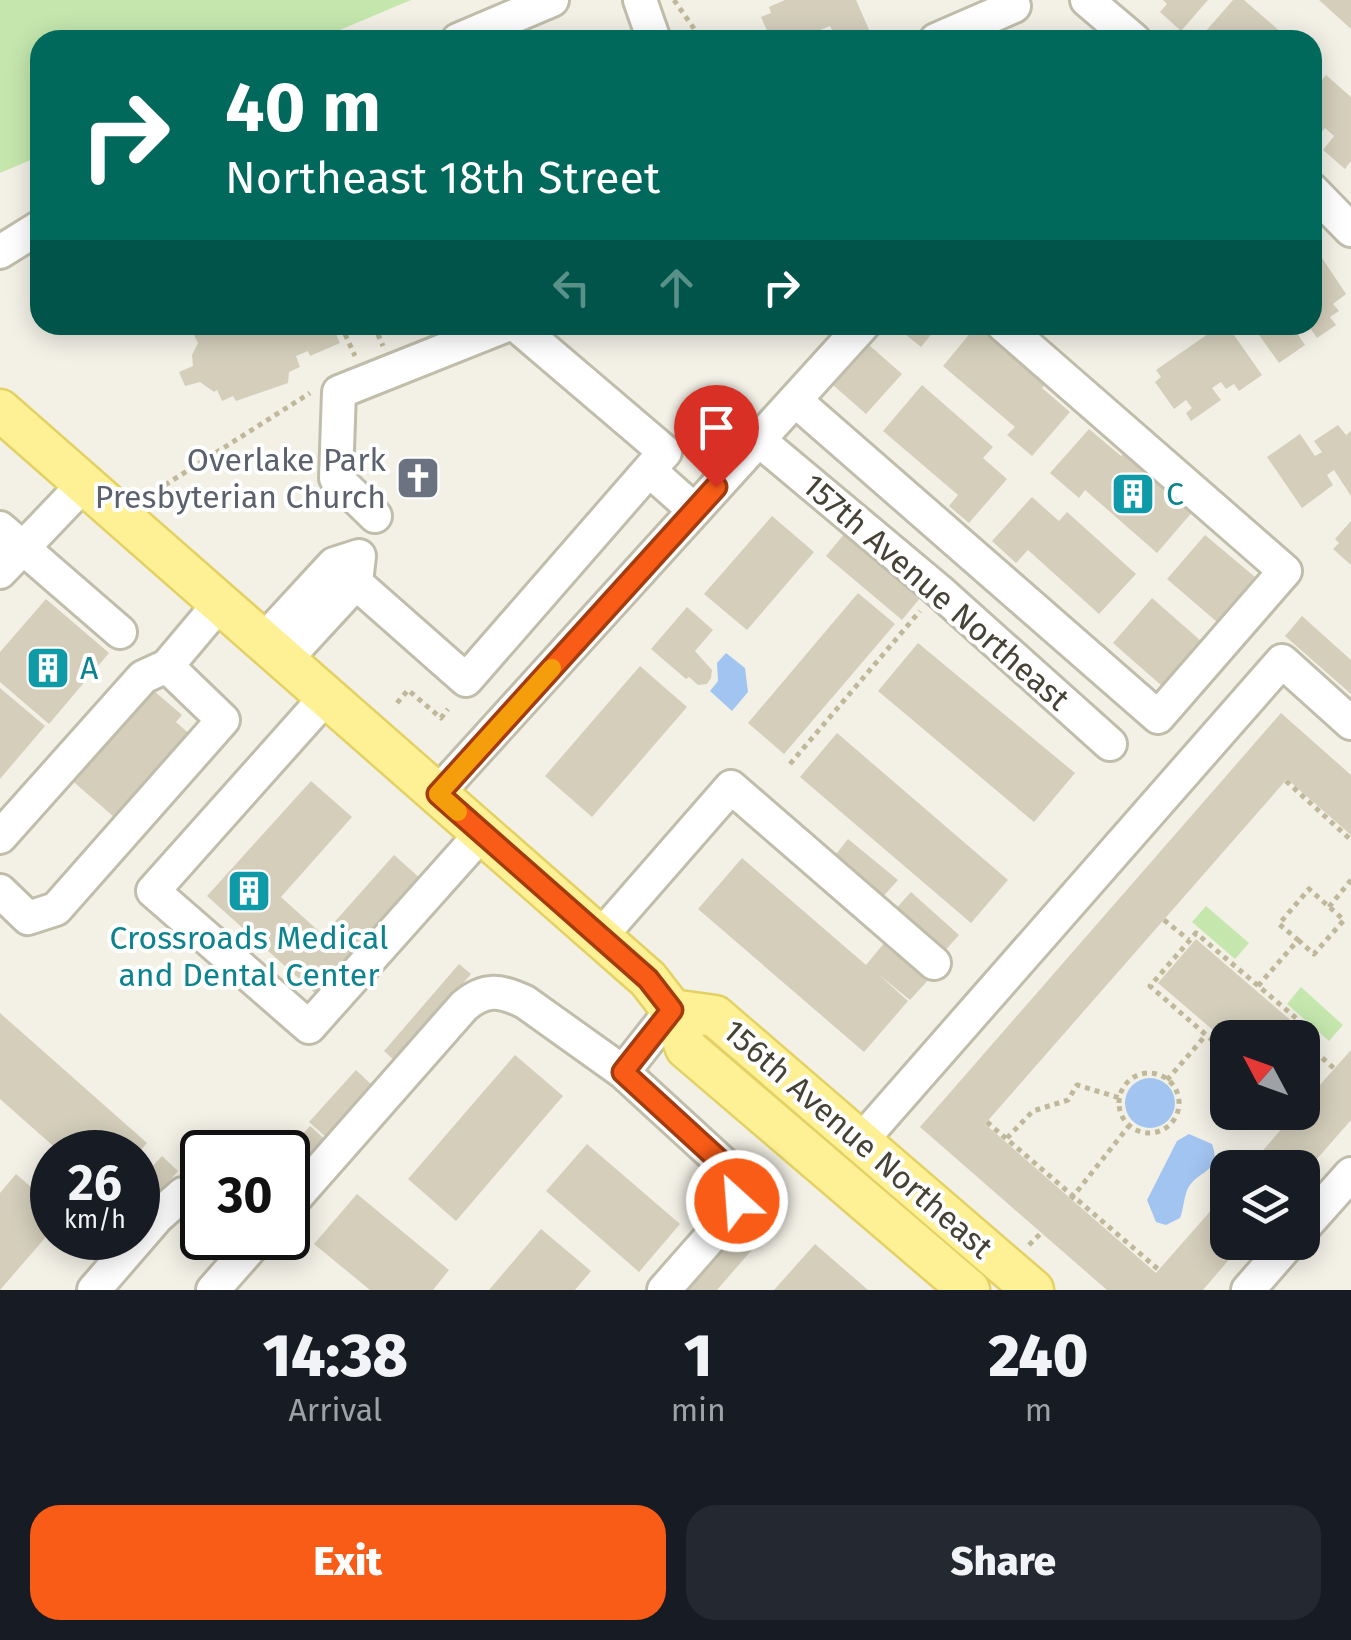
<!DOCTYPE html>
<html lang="en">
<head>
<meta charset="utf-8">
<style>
	body { margin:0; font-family:"Fira Sans",sans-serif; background:#242831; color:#f1f3f6; height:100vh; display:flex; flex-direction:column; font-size:38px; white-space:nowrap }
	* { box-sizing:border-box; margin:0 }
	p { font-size:32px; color:#9ea1a6 }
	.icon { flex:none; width:55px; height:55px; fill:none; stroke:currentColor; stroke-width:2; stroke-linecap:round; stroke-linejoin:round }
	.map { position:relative; height:1290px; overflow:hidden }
	.drawer { display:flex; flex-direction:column; background:#171b24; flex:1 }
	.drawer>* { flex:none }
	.hud { position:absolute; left:30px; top:30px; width:1292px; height:305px; border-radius:30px; box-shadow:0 5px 25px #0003; background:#00695c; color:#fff; overflow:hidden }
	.needle { width:65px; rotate:311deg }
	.tools { position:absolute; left:1210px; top:1020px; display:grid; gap:20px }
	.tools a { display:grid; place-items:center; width:110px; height:110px; border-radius:20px; background:#171b24; box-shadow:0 5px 25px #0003; font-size:50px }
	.speed { position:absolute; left:30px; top:1130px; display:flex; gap:20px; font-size:50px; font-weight:700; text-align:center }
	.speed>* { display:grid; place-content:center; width:130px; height:130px; border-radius:50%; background:#171b24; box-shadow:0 5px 25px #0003; line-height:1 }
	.speed small { font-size:25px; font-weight:400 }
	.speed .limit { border:5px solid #111; border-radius:15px; background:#fff; color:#111 }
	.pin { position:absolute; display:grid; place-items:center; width:85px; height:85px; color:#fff; margin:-102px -42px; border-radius:50% 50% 50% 0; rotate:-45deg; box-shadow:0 0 10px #0007 }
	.pin .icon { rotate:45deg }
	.me { position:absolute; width:110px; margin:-55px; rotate:334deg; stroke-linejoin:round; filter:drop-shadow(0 0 8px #0008) }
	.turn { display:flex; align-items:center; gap:35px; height:210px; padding:0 30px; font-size:45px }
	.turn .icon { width:130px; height:130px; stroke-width:2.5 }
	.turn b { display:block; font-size:70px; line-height:85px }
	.lanes { display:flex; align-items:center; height:95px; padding:0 30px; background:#0003; justify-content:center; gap:50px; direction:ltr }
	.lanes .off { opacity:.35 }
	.eta { display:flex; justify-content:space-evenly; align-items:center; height:170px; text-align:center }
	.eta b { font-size:60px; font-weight:800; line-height:70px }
	.cta { display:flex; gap:20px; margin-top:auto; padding:20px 30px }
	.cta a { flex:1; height:115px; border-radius:30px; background:#f95c16; color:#fff; font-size:40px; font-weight:800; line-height:115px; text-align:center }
	.cta a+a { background:#242831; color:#f1f3f6 }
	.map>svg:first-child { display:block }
	.green { fill:#c5e7ae }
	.water { fill:#a2c4f0 }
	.building { fill:#d4cebb }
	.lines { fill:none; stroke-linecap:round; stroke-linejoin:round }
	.minor-casing { stroke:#c1bdab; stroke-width:38 }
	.major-casing { stroke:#e3d163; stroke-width:45 }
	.path { stroke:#c0b89a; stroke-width:5; stroke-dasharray:5 5; stroke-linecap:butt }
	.minor { stroke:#fff; stroke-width:32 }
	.major { stroke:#fef094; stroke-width:40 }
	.route-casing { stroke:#a23c0e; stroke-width:25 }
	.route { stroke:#f95c16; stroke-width:18 }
	.slow { stroke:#f59e0b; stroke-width:18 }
	.labels { text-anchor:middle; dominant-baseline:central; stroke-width:8; stroke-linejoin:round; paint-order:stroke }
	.worship-label { font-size:32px; fill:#5b616d; stroke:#fff; text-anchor:end }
	.culture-label { font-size:32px; fill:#0d838f; stroke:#fff; text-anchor:start }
	.street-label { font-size:32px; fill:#464235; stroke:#fff }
</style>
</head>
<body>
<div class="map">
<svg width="1351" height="1290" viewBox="0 0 1351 1290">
	<rect width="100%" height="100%" fill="#f3f1e6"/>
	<path class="green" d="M0 0H411L316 40H40V156L0 173Z
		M1206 906 1249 943 1235 959 1192 922Z
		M1301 987 1343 1025 1329 1041 1287 1004Z"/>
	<path class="water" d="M726 653 745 668 748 692 732 711 710 691 718 681 717 663Z
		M1125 1103a25 25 0 1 1 50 0a25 25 0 1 1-50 0Z
		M1189 1134 1212 1144C1222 1171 1202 1169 1190 1185 1184 1192 1184 1209 1180 1218L1166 1225 1156 1222 1147 1200 1177 1141Z"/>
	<path class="building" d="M785 0H856L870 32 842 40 838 30 833 32 830 26 818 31 822 40H771L761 17 771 13 769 7Z
		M1163 0H1208L1181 31 1160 12 1167 4Z
		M1233 0H1244L1290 40H1198Z
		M1319 0H1351V29Z
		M1326 75 1351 97V161L1345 169 1323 150 1334 136 1325 128 1318 136 1312 131V91Z
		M1322 258 1346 294 1333 304 1339 311 1330 317 1336 325 1317 338 1308 325H1312V265Z
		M219 325H332L340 343 310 356 308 351 296 356 300 367 289 372 288 383 236 401 233 396 222 401 217 390 214 392 200 382 185 386 179 372 193 366 192 355 198 343 194 335Z
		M894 325H939L921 347Z
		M977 325H982L1048 381 1042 388 1070 412 1032 456 1007 435 1015 427 943 366Z
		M1221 325H1227L1262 375 1239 391 1234 384 1226 389 1221 382 1212 388 1221 400 1191 421 1186 413 1192 408 1186 400 1174 409 1155 382 1161 377 1156 370Z
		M1252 325H1300L1294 329 1305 345 1279 363Z
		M861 338 902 374 866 414 825 378Z
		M922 385 993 447 983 458 1007 479 969 523 949 506 958 495 883 431Z
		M1338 425 1346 435 1351 431V496L1334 470 1327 475 1333 485 1302 508 1267 457 1300 434 1315 456 1322 452 1314 441Z
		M1089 429 1121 456 1126 451 1194 510 1157 553 1085 490 1079 498 1050 473Z
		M1032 497 1059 521 1067 512 1136 574 1099 614 1028 550 1016 563 992 541Z
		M772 516 814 552 747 630 704 594Z
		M1351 521V565L1333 549 1339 543 1335 539Z
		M845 533 921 597 902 620 826 556Z
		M1205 535 1255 577 1217 622 1167 579Z
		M858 593 895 624 784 754 748 723Z
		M1152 598 1201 641 1162 686 1113 643Z
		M46 599 109 653 49 724 0 682V652Z
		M687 607 713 630 695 651 712 670 711 678 707 684 698 685 689 677 686 679 651 649Z
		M1302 616 1351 660V694L1285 636Z
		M918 643 1075 773 1034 822 878 691Z
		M640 666 687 707 592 817 545 776Z
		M0 688 45 726 0 779Z
		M153 690 182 715 176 722 194 738 121 823 69 778 138 698 143 702Z
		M1281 713 1351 775V835L1287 779 985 1124 1156 1273 1228 1191V1242H1244L1203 1290H1107L920 1127Z
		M837 733 1008 880 971 923 800 777Z
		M311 781 352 817 281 897 323 935 394 855 429 886 326 1003 207 896Z
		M848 839 898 880 879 901 830 862Z
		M742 858 866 965 885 942 929 979 910 1000 878 974 908 1001 864 1052 698 909Z
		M911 892 959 935 940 956 891 914Z
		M1196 939 1309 1036 1302 1044V1038H1228V1043L1158 983Z
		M459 964 471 974 396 1062 384 1051Z
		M0 1013 147 1143 139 1152H60L0 1099Z
		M1351 1050V1120L1302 1176V1168H1248L1296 1112H1302V1105Z
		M515 1055 563 1096 456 1221 408 1179Z
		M356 1070 374 1087 327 1138 309 1122Z
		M310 1126 327 1141 288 1184V1150Z
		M587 1144 680 1224 639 1272 546 1191Z
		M162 1156 178 1171 138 1216V1182Z
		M16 1174 52 1205V1230L0 1290V1193Z
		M357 1194 449 1270 433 1290H370L314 1244Z
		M752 1215 769 1230 717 1290H688Z
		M541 1229 591 1271 575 1290H489Z
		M815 1244 868 1290H774Z"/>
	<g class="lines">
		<defs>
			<path id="minor" d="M640 0 654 40
				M1087 0 1134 40
				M458 40 552 0
				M936 40 1014 6
				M1312 190 1351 230
				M0 252 40 227
				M516 325 665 452 649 470 694 510
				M796 401 1158 717 1285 571 1003 325
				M760 441 938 590 1110 744
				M375 516 336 478 339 392 507 325
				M0 528 120 632
				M0 572 84 484
				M263 641 334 564 359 556 356 583
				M285 660 356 583 466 680 649 470
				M326 697 153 891 309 1027 482 833
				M437 794 863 325
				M0 837 143 677 167 666 220 603
				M0 891 28 918 56 909 223 720 167 666
				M600 937 731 787 934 963
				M623 1072 672 1010
				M860 1142 1282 661 1351 723
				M288 1206 464 1006C485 988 500 990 525 1002L623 1072 732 1172 737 1201 730 1215 664 1290
				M1302 1229 1351 1174
				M94 1290 157 1217 183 1194 202 1205
				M213 1290 259 1238
				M1248 1290 1290 1242"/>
			<path id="major" d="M0 410 648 979 672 1010 686 1048 969 1290
				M672 1010 715 1016 1033 1290"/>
		</defs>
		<use href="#minor" class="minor-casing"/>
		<use href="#major" class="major-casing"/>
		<path class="path" d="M674 0 702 40
			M341 325 355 356
			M374 325 383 346
			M165 485 310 393
			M397 703 408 690 441 718 448 709
			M790 764 920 611
			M1286 781 1351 840
			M1329 907 1351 880
			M1164 920 1189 940
			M1258 986 1298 940 1279 924 1309 889 1344 920 1314 954 1298 940
			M1307 1045 1335 1069
			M1228 1054 1150 986 1196 933 1316 1035 1302 1050
			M1119 1103a30 30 0 1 1 60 0a30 30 0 1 1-60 0Z
			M1167 1080 1206 1035
			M987 1122 1159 1270
			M1007 1138 1033 1111 1068 1100 1077 1085 1120 1098
			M1071 1199 1128 1127
			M1029 1245 1041 1233"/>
		<use href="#minor" class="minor"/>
		<use href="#major" class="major"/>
	</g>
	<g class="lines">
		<defs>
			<path id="route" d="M716 487 438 794 648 979 672 1010 623 1072 732 1172 737 1201"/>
		</defs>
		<use href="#route" class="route-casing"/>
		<use href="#route" class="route"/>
		<path class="slow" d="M458 812 438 794 552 668"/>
	</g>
	<defs>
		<symbol id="church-square" viewBox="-11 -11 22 22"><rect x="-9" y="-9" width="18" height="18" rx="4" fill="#6b7280" stroke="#fff"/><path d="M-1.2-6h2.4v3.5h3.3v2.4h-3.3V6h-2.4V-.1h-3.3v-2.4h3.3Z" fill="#fff"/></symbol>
		<symbol id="building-square" viewBox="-11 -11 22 22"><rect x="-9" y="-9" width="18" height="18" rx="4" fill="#0f9aa8" stroke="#fff"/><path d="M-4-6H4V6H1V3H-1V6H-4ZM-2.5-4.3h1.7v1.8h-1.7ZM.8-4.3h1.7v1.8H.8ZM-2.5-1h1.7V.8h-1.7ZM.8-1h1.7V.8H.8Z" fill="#fff"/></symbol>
	</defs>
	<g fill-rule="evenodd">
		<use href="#church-square" x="393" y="453" width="50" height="50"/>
		<use href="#building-square" x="1108" y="469" width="50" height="50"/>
		<use href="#building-square" x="23" y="643" width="50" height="50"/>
		<use href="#building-square" x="224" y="866" width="50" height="50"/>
	</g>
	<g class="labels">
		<g class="worship-label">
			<text x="386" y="460">Overlake Park<tspan x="386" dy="37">Presbyterian Church</tspan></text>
		</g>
		<g class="culture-label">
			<text x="1166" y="494">C</text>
			<text x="80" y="668">A</text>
			<text x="249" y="938" text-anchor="middle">Crossroads Medical<tspan x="249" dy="37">and Dental Center</tspan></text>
		</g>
		<g class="street-label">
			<text transform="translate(936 592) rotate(41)">157th Avenue Northeast</text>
			<text transform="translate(858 1139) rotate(41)">156th Avenue Northeast</text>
		</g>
	</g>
</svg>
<div class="tools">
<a><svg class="needle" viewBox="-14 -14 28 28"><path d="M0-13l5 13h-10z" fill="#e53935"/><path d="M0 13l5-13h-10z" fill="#9ea1a6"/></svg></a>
<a><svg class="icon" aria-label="layers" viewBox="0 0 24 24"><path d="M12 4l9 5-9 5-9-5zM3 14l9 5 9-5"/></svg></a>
</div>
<div class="speed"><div>26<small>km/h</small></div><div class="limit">30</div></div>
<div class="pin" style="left:716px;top:487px;background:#d93025"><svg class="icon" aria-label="arrive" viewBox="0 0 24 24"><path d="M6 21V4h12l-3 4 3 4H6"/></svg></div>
<svg class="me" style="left:737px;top:1201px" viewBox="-20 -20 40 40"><circle r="17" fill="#f95c16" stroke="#fff" stroke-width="3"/><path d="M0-11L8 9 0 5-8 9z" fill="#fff"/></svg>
<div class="hud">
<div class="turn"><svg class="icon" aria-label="right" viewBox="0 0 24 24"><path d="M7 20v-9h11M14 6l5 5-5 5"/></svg><div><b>40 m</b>Northeast 18th Street</div></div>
<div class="lanes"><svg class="icon off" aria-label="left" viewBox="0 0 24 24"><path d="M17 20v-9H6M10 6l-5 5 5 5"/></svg><svg class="icon off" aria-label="ahead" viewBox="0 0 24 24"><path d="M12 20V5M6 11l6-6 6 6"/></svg><svg class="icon" aria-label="right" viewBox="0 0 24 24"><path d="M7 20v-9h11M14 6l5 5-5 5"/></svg></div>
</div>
</div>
<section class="drawer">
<div class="eta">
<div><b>14:38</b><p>Arrival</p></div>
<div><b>1</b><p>min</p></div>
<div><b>240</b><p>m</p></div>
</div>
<div class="cta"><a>Exit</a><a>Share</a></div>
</section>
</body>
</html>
